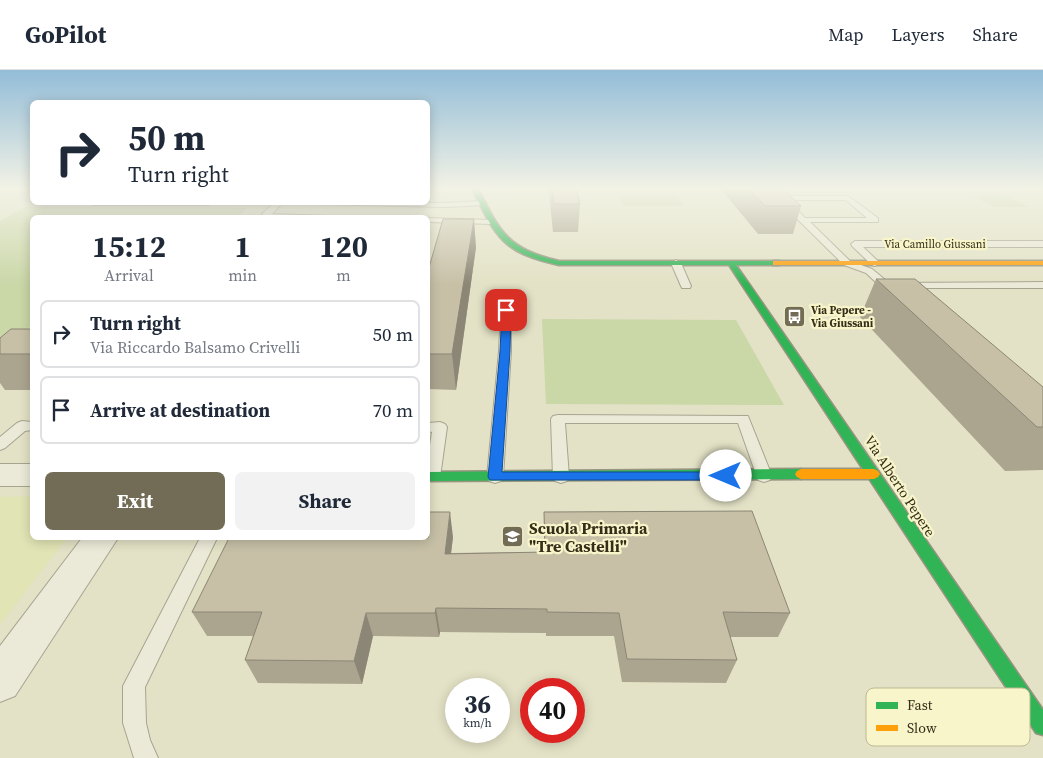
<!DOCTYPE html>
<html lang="en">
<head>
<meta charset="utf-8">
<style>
	body { margin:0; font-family:"Source Serif 4",serif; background:#f2f2f3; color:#1f2937; height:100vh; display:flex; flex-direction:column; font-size:19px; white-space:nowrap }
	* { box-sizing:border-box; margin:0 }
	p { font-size:16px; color:#747a83 }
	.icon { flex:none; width:28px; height:28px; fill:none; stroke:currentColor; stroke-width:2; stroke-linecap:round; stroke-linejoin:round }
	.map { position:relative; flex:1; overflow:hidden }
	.details { position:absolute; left:30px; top:145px; width:400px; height:325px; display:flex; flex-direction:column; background:#fff; border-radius:8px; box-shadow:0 2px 12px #0003 }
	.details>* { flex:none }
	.top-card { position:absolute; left:30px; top:30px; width:400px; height:105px; border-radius:8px; box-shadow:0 2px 12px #0003; background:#fff; color:#1f2937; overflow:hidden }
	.speed { position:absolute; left:445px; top:608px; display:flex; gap:10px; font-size:25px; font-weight:700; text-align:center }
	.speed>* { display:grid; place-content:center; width:65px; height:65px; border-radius:50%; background:#fff; box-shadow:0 2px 12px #0003; line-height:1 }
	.speed small { font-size:12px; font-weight:400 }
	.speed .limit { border:8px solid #d22; background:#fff; color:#111 }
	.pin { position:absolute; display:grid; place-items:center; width:42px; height:42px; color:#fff; margin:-21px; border-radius:10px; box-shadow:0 2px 8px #0006 }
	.me { position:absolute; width:55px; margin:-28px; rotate:270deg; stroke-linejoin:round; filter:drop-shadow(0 0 4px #0008) }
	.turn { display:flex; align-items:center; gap:18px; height:105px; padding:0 15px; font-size:22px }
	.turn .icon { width:65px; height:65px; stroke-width:2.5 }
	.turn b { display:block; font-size:35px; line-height:42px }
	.eta { display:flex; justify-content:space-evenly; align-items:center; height:85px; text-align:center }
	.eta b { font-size:30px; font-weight:700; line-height:35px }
	.action { display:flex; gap:10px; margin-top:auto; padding:10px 15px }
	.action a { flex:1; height:58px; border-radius:8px; background:#726c56; color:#fff; font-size:20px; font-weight:700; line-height:58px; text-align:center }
	.action a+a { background:#f2f2f3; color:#1f2937 }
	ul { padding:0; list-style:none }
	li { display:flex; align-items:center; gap:15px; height:68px; margin:0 10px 8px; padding:0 5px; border:2px solid #e0e1e3; border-radius:8px }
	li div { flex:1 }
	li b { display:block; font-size:19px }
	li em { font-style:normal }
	header { display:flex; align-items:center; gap:30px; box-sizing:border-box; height:70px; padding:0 25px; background:#fff; border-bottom:1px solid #e0e1e3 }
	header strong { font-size:24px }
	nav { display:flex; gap:28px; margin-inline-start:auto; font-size:18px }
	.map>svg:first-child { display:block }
	.farmland { fill:#e1e4b4 }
	.green { fill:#cad7a7 }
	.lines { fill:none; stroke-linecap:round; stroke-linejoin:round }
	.lane-casing { stroke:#a7a490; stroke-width:2 }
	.street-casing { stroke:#a7a490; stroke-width:2 }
	.fast-casing { stroke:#979480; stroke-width:3 }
	.slow-casing { stroke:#979480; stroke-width:3 }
	.lane { fill:#ebead8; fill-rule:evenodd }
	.street { fill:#ebead8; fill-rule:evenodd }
	.fast { fill:#30b455; fill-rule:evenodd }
	.slow { fill:#ff9f0a; fill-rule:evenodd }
	.wall { fill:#aba590 }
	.shaded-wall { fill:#8b8675 }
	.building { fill:#c7c0a7; stroke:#8b8675 }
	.route { fill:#1a73e8; stroke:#114b97 }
	.labels { text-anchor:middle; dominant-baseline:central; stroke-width:4.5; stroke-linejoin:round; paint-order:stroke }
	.far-street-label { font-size:11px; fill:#352d19; stroke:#f7f5c9 }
	.far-poi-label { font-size:11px; font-weight:bold; fill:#352d19; stroke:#f7f5c9; text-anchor:start }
	.street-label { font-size:14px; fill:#352d19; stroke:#f7f5c9 }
	.near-poi-label { font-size:16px; font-weight:bold; fill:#352d19; stroke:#f7f5c9; text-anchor:start }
	.key { fill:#f7f5c9; stroke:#bdb994; stroke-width:1 }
	.key-label { font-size:14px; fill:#352d19 }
</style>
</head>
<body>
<header>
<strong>GoPilot</strong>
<nav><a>Map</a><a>Layers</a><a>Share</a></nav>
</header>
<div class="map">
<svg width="1043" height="688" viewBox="0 0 1043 688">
	<rect width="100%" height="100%" fill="#e3e2c6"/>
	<path class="farmland" d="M32 426V468H67L0 555V427Z"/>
	<path class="green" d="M967 123H1000L1029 137H994Z
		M676 124 684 136H623L619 125Z
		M25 137 247 138 236 148H32V256L0 273V151Z
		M542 249 736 250 784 335 546 334Z"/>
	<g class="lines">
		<defs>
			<path id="lane" d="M778 126H848L878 148V152H810L850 191 872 199 889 213 1043 212V218H882L866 203 844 195 782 134 783 130H778ZM788 130H846L867 148H805Z
				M482 131H485V135L447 137 312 134 309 132 447 133Z
				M275 132H283L272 144 330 146 334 148H262V144Z
				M428 148 492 150 496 152 492 154 428 152Z
				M855 171H1043V177H863L880 193 875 196 872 195 852 176 851 174Z
				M676 190 681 193 691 216 690 218H682L681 216 671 193Z
				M506 237 511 240V281L503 407 501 411 495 413 489 411 487 407 499 281 501 240Z
				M558 345 748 346 772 406 770 410 764 412 758 410 738 353H565L569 407 567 411 561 413 555 411 553 407 551 349 553 346Z
				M22 351 32 352V360L25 361 5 378 0 380V367L17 353Z
				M440 352 445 354 447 357 440 407 438 411H428V388L432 362 428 361V353Z
				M200 468H217L145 617 146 653 150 670 158 688H134L123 653V616Z"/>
			<path id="street" d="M0 394H32V416H0Z
				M82 468H118L15 626 0 632V576Z"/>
			<path id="fast" d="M472 118H478C500 163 508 179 559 191H779V195H736L1043 640V665L1036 663 729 195H559C503 183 496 168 472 118Z
				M801 399 805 401 807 404 805 407 801 409 428 411V402Z"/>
			<path id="slow" d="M773 191H1043V195H773Z
				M801 399H874L878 401 880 404 878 407 874 409H801L797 407 795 404 797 401Z"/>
		</defs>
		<use href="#lane" class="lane-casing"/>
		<use href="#street" class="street-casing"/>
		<use href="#fast" class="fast-casing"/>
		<use href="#slow" class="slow-casing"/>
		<use href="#lane" class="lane"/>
		<use href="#street" class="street"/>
		<use href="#fast" class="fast"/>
		<use href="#slow" class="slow"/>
	</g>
	<path class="wall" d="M549 118H576L580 134 578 162H553L549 124Z
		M720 118H782L801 136 793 164H758Z
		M1036 118H1043V121Z
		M91 132H213L209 136H92Z
		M476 177 456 320 428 319V201Z
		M876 209 1043 317V400L1005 401 860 247Z
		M32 259V320H5L0 313V268Z
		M544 442 790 543 778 567H730L737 590 726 613 622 612 614 566H546V563L440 562 439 567 373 566 362 614 258 613 245 590 253 566H207L192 542 453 467 451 483 544 482Z"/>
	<path class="shaded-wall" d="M208 132H213L209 136Z
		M474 149 476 177 456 320 452 284Z
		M450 442 453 467 448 508 445 484Z
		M436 538 440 562 439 567 435 543Z
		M366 543 373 566 362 614 354 591Z"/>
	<path class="building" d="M552 118H576L580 134H554Z
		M748 118H782L801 136H765Z
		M443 149H474L452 284H428V201Z
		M876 209H915L1043 317V357H1037Z
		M11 259H32V284H0V268Z
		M752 441 790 543 723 542 737 590 627 589 619 543 547 542V539L436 538 435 543H366L354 591 245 590 262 542H192L229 468H428V442H450L445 484 545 482 544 442Z"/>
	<linearGradient id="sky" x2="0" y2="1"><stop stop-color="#93bdd8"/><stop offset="0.55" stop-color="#f2f2e5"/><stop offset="1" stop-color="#f2f2e5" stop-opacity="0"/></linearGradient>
	<rect width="1043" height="215" fill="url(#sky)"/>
	<path class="route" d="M506 237 511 240 510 281 502 402H726L731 403 733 406 731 410H490L488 407 500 281 502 240Z"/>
	<defs>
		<symbol id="bus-square" viewBox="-11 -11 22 22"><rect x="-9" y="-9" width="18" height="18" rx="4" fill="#726c56" stroke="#f7f5c9"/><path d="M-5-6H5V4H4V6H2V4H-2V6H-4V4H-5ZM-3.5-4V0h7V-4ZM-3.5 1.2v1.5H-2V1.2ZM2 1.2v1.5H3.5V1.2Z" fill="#fff"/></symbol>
		<symbol id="school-square" viewBox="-11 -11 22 22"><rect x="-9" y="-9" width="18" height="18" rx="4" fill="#726c56" stroke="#f7f5c9"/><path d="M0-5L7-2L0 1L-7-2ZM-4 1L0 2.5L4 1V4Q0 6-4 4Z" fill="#fff"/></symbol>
	</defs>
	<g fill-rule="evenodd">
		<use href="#bus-square" x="782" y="234" width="25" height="25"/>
		<use href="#school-square" x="500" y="454" width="25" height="25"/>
	</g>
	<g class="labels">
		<g class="far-street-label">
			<text x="935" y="174">Via Camillo Giussani</text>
		</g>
		<g class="far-poi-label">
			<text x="811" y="240">Via Pepere -<tspan x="811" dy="13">Via Giussani</tspan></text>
		</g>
		<g class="street-label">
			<text transform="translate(900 416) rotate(57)">Via Alberto Pepere</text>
		</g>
		<g class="near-poi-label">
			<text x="529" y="458">Scuola Primaria<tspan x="529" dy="18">"Tre Castelli"</tspan></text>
		</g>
	</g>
	<rect x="866" y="618" width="164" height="58" rx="8" class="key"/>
	<rect x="876" y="632" width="22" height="7" fill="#30b455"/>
	<rect x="876" y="655" width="22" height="6" fill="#ff9f0a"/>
	<g class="key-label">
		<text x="907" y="640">Fast</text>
		<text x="907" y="663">Slow</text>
	</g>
</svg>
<div class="speed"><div>36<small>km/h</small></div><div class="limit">40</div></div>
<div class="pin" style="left:506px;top:240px;background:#d93025"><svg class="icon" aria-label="arrive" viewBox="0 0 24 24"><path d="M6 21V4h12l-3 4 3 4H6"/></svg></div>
<svg class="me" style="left:726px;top:406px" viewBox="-20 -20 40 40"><circle r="19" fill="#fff"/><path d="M0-13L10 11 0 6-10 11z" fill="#1a73e8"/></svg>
<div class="top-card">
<div class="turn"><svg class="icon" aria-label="right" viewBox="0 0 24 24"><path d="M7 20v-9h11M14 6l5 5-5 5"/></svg><div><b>50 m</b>Turn right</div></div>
</div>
<section class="details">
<div class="eta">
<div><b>15:12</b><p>Arrival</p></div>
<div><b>1</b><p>min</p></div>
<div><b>120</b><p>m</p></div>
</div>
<ul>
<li><svg class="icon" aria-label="right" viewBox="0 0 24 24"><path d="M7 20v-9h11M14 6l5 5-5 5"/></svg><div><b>Turn right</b><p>Via Riccardo Balsamo Crivelli</p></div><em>50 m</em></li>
<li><svg class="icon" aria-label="arrive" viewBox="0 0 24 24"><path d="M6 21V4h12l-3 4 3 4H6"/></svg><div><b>Arrive at destination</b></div><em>70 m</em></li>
</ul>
<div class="action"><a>Exit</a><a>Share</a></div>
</section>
</div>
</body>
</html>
